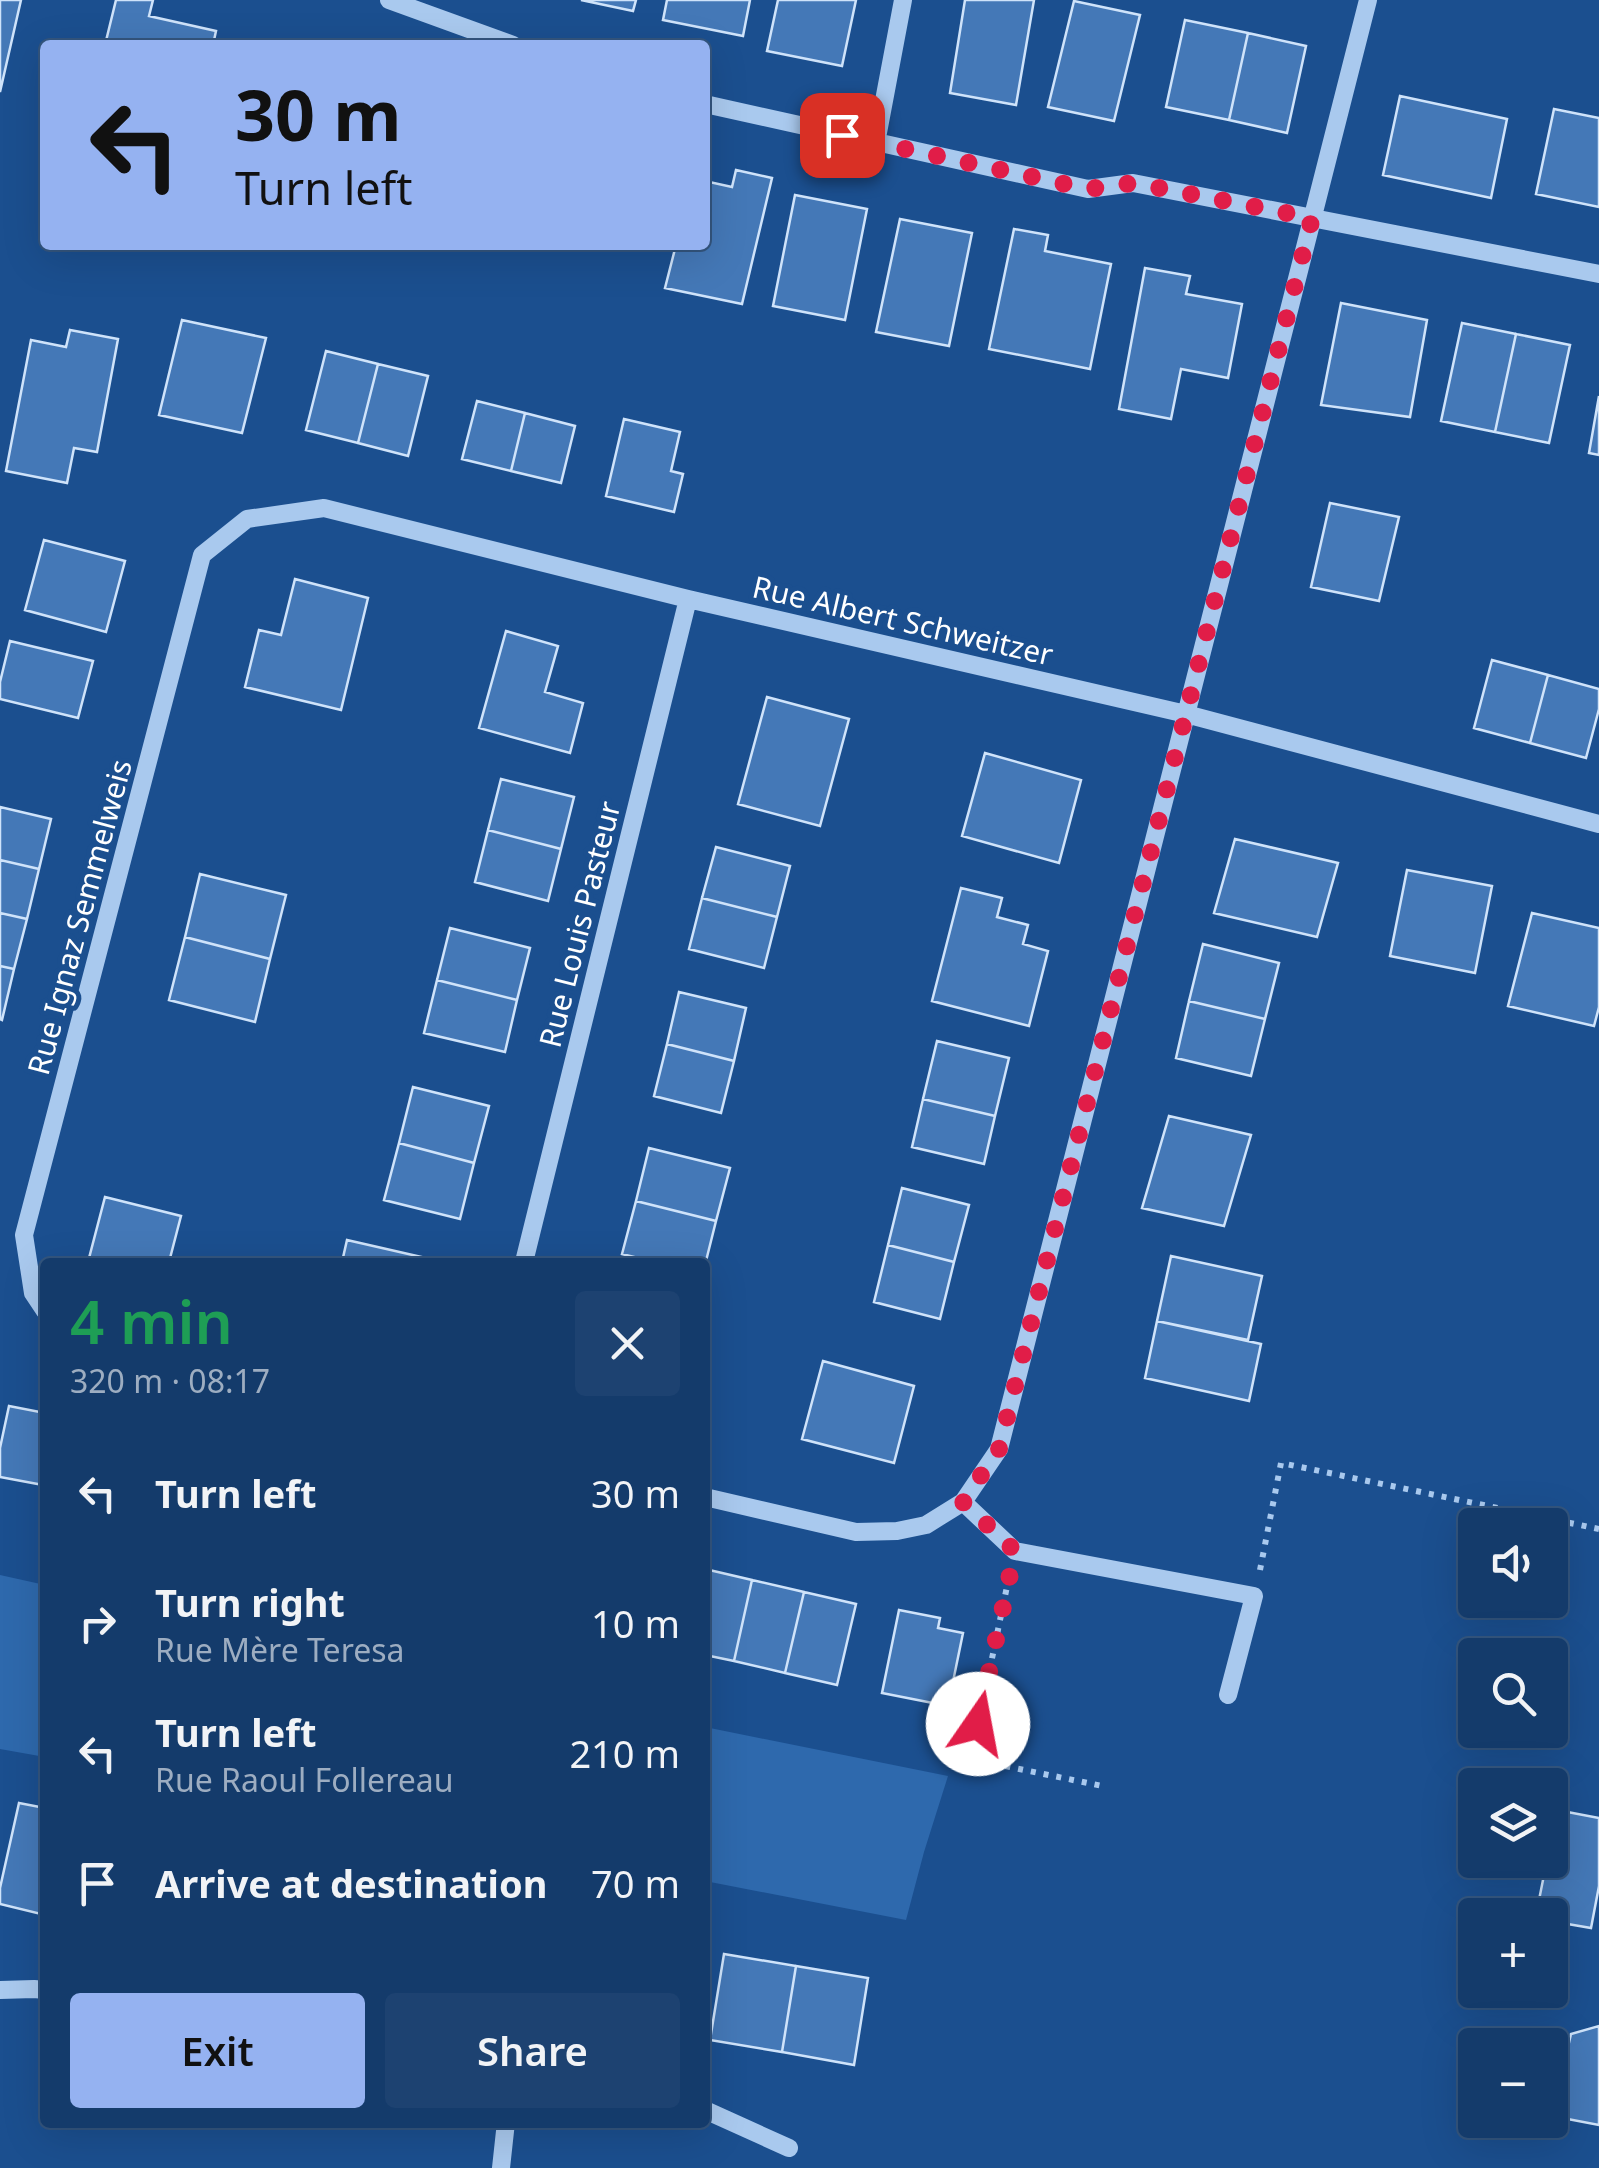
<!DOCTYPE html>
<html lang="en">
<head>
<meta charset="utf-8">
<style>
	body { margin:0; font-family:"Noto Sans",sans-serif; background:#1d4271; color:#f1f3f6; height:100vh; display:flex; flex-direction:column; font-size:38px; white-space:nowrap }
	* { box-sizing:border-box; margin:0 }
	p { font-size:32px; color:#9dadc1 }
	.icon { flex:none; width:55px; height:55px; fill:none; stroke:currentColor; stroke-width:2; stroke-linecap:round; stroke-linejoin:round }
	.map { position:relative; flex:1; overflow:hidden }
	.details { position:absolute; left:40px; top:1258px; width:670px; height:870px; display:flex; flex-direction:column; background:#143b6b; border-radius:10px; box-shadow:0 10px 40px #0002,0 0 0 2px #33557e }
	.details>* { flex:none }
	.banner { position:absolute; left:40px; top:40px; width:670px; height:210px; border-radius:10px; box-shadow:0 10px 40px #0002,0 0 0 2px #33557e; background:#95b2f1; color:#111; overflow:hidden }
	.controls { position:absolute; left:1458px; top:1508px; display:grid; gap:20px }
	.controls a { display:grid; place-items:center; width:110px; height:110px; border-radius:10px; background:#143b6b; box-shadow:0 10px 40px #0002,0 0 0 2px #33557e; font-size:50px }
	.pin { position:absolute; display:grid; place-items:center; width:85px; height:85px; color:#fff; margin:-42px; border-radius:20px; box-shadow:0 5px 15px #0006 }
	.me { position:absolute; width:110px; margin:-55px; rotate:12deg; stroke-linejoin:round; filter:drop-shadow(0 0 8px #0008) }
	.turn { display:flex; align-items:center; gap:35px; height:210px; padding:0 30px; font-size:45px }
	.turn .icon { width:130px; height:130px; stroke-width:2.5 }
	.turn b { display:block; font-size:70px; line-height:85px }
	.round { display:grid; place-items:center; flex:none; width:105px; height:105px; border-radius:10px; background:#1d4271 }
	.headline { display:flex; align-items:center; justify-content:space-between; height:170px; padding:0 30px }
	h1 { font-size:60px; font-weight:600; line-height:75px; color:#1e9e55 }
	.button { display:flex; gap:20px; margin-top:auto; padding:20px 30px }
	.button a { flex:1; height:115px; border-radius:10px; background:#95b2f1; color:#111; font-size:40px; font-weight:600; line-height:115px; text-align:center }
	.button a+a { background:#1d4271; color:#f1f3f6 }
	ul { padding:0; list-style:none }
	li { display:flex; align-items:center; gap:30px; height:130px; padding:0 30px }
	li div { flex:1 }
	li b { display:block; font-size:38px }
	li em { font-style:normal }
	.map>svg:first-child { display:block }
	.green { fill:#2e69ad }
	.building { fill:#4478b7; stroke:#cfe3fa; stroke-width:2.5 }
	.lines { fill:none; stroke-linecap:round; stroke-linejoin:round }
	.path { stroke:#a9c9ee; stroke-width:6; stroke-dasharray:5 8; stroke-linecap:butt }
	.minor { stroke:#a9c9ee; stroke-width:18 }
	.route { stroke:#e11d48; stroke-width:18; stroke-dasharray:0 32.4 }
	.labels { text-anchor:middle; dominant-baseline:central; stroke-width:10; stroke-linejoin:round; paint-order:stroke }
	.street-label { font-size:30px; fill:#fff; stroke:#1b4f8f }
</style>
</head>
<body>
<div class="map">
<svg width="1599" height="2168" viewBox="0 0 1599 2168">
	<rect width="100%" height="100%" fill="#1b4f8f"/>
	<path class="green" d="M0 1575 45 1585V1757L0 1749Z
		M705 1727 948 1776 924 1852 906 1920 705 1881Z"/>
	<path class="building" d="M0 0H21L0 92Z
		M116 0H153L149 16 216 31 213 45H105Z
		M581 0H636L633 11Z
		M667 0H750L743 36 663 20Z
		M778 0H856L842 66 767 51Z
		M965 0H1034L1016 105 950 93Z
		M1074 1 1140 15 1114 121 1048 107Z
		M1185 20 1248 33 1229 120 1166 107Z
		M1248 33 1306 46 1287 133 1229 120Z
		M1400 96 1507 119 1491 198 1383 175Z
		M1554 109 1599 118V207L1536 194Z
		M736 170 772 178 742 304 665 288 676 245H705V181L732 187Z
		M795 195 867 209 845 320 773 306Z
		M900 219 972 233 949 346 876 332Z
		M1014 229 1048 235 1045 251 1111 264 1090 369 989 349Z
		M1145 268 1190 276 1186 294 1242 304 1228 378 1181 369 1171 419 1119 409Z
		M1341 303 1427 320 1410 417 1321 405Z
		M182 320 266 338 242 433 159 415Z
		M1462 323 1516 334 1495 432 1441 421Z
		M70 330 118 339 97 452 74 448 67 483 6 471 31 340 66 347Z
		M1516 334 1570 345 1549 443 1495 432Z
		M326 351 378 364 358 443 306 430Z
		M378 364 428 376 408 456 358 443Z
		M1599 396V455L1589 453Z
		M477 401 525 413 511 471 462 459Z
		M525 413 575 426 561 483 511 471Z
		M624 419 680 432 671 471 683 474 674 512 606 496Z
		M1330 503 1399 517 1379 601 1311 587Z
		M44 540 125 561 106 632 25 610Z
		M295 579 368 598 341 710 245 687 259 630 281 635Z
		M506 631 558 646 545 692 583 703 570 753 479 728Z
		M10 641 93 661 78 718 0 699V682Z
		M1492 660 1548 675 1530 743 1474 728Z
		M1548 675 1599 689V709L1586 758 1530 743Z
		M767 697 849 719 820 826 738 804Z
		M985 753 1081 780 1059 863 962 836Z
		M501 779 574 797 561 849 488 830Z
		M0 807 51 819 39 869 0 860Z
		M488 830 561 849 548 901 475 882Z
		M1235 839 1338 863 1317 937 1214 913Z
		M716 847 790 866 777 917 702 898Z
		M0 860 39 869 27 919 0 913Z
		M1407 870 1492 886 1475 973 1390 956Z
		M200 874 286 895 270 959 185 937Z
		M961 888 1002 898 997 917 1028 925 1023 944 1048 951 1029 1026 932 1001Z
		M702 898 777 917 764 968 689 949Z
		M0 913 27 919 14 969 0 966Z
		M1532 913 1599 928V1007L1594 1026 1508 1006Z
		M450 928 530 948 517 1000 437 980Z
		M185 937 270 959 255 1022 169 1000Z
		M1203 944 1279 963 1265 1019 1189 1001Z
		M0 966 14 969 2 1020 0 1019Z
		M437 980 517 1000 505 1052 424 1033Z
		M679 992 746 1008 734 1061 667 1044Z
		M1189 1001 1265 1019 1251 1076 1176 1058Z
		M937 1041 1009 1058 995 1116 923 1099Z
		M667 1044 734 1061 721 1113 654 1096Z
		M413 1087 489 1106 474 1163 399 1143Z
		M923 1099 995 1116 984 1164 912 1147Z
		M1169 1116 1251 1135 1224 1226 1142 1208Z
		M399 1143 474 1163 460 1219 384 1200Z
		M649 1148 730 1168 716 1221 636 1201Z
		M902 1188 969 1205 954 1262 888 1245Z
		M105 1197 181 1216 169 1262H88Z
		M636 1201 716 1221 705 1265V1262H654L622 1254Z
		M347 1240 439 1261V1262H342Z
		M888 1245 954 1262 940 1319 874 1302Z
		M1171 1256 1262 1276 1248 1340 1157 1321Z
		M1157 1321 1261 1344 1249 1401 1145 1378Z
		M823 1361 914 1386 894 1463 802 1439Z
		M9 1406 45 1413V1474L43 1485 0 1477V1448Z
		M705 1569 752 1580 734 1661 705 1655Z
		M752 1580 804 1592 785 1673 734 1661Z
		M804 1592 856 1604 837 1685 785 1673Z
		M1475 1599 1506 1600 1503 1613 1473 1606Z
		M899 1610 940 1618 938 1628 963 1633 948 1706 882 1693Z
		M19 1803 45 1808V1915L0 1904V1888Z
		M1557 1810 1599 1818V1886L1591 1928 1550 1921V1915H1536L1547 1860H1550V1845Z
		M724 1954 796 1966 782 2052 710 2040Z
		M796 1966 868 1978 854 2065 782 2052Z
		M1599 2026V2125L1552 2116 1571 2034Z"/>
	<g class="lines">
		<path class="path" d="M1260 1570 1281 1463 1599 1529
			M1009 1577 971 1759 1107 1787"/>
		<path class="minor" d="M389 0 513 45
			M705 104 1088 189 1133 183 1599 274
			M876 143 903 0
			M524 1262 688 599
			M45 1311 33 1293 24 1235 202 555 247 519 324 508 688 599 1186 714 1599 824
			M705 1497 856 1532 897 1531 926 1525 963 1502 999 1449 1368 0
			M963 1502 1015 1551 1254 1596 1228 1695
			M0 1990 34 1989 45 1990
			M705 2110 789 2148
			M501 2168 506 2122"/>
	</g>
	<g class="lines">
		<path class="route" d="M842 135 1088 189 1134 183 1312 218 999 1449 963 1502 1015 1551 978 1724"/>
	</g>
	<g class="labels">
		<g class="street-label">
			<text transform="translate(903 620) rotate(13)">Rue Albert Schweitzer</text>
			<text transform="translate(79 917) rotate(-75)">Rue Ignaz Semmelweis</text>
			<text transform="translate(579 924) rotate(-76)">Rue Louis Pasteur</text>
		</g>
	</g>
</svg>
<div class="controls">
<a><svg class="icon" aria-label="sound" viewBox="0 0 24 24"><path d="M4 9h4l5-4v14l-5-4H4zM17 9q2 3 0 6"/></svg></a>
<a><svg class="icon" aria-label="search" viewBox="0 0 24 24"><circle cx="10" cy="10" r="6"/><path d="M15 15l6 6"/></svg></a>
<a><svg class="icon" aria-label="layers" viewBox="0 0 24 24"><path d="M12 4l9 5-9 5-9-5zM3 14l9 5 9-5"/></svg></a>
<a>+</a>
<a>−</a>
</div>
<div class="pin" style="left:842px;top:135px;background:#d93025"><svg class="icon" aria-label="arrive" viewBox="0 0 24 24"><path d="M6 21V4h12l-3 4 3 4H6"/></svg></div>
<svg class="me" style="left:978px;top:1724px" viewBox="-20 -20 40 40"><circle r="19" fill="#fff"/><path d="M0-13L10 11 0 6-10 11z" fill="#e11d48"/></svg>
<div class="banner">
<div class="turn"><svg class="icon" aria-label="left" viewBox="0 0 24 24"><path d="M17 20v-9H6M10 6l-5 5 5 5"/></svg><div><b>30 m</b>Turn left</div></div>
</div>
<section class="details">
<div class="headline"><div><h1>4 min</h1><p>320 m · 08:17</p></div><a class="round"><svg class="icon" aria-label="close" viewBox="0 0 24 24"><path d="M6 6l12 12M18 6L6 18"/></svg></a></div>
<ul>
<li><svg class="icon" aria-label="left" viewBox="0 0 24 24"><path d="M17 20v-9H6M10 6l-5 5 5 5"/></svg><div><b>Turn left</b></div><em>30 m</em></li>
<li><svg class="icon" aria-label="right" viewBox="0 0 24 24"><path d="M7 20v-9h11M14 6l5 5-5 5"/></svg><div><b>Turn right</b><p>Rue Mère Teresa</p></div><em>10 m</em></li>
<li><svg class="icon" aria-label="left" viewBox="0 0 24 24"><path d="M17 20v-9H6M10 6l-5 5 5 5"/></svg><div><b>Turn left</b><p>Rue Raoul Follereau</p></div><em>210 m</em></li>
<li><svg class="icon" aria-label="arrive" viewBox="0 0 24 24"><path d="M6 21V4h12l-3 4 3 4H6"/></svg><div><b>Arrive at destination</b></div><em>70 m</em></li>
</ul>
<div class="button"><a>Exit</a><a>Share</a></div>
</section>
</div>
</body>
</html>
